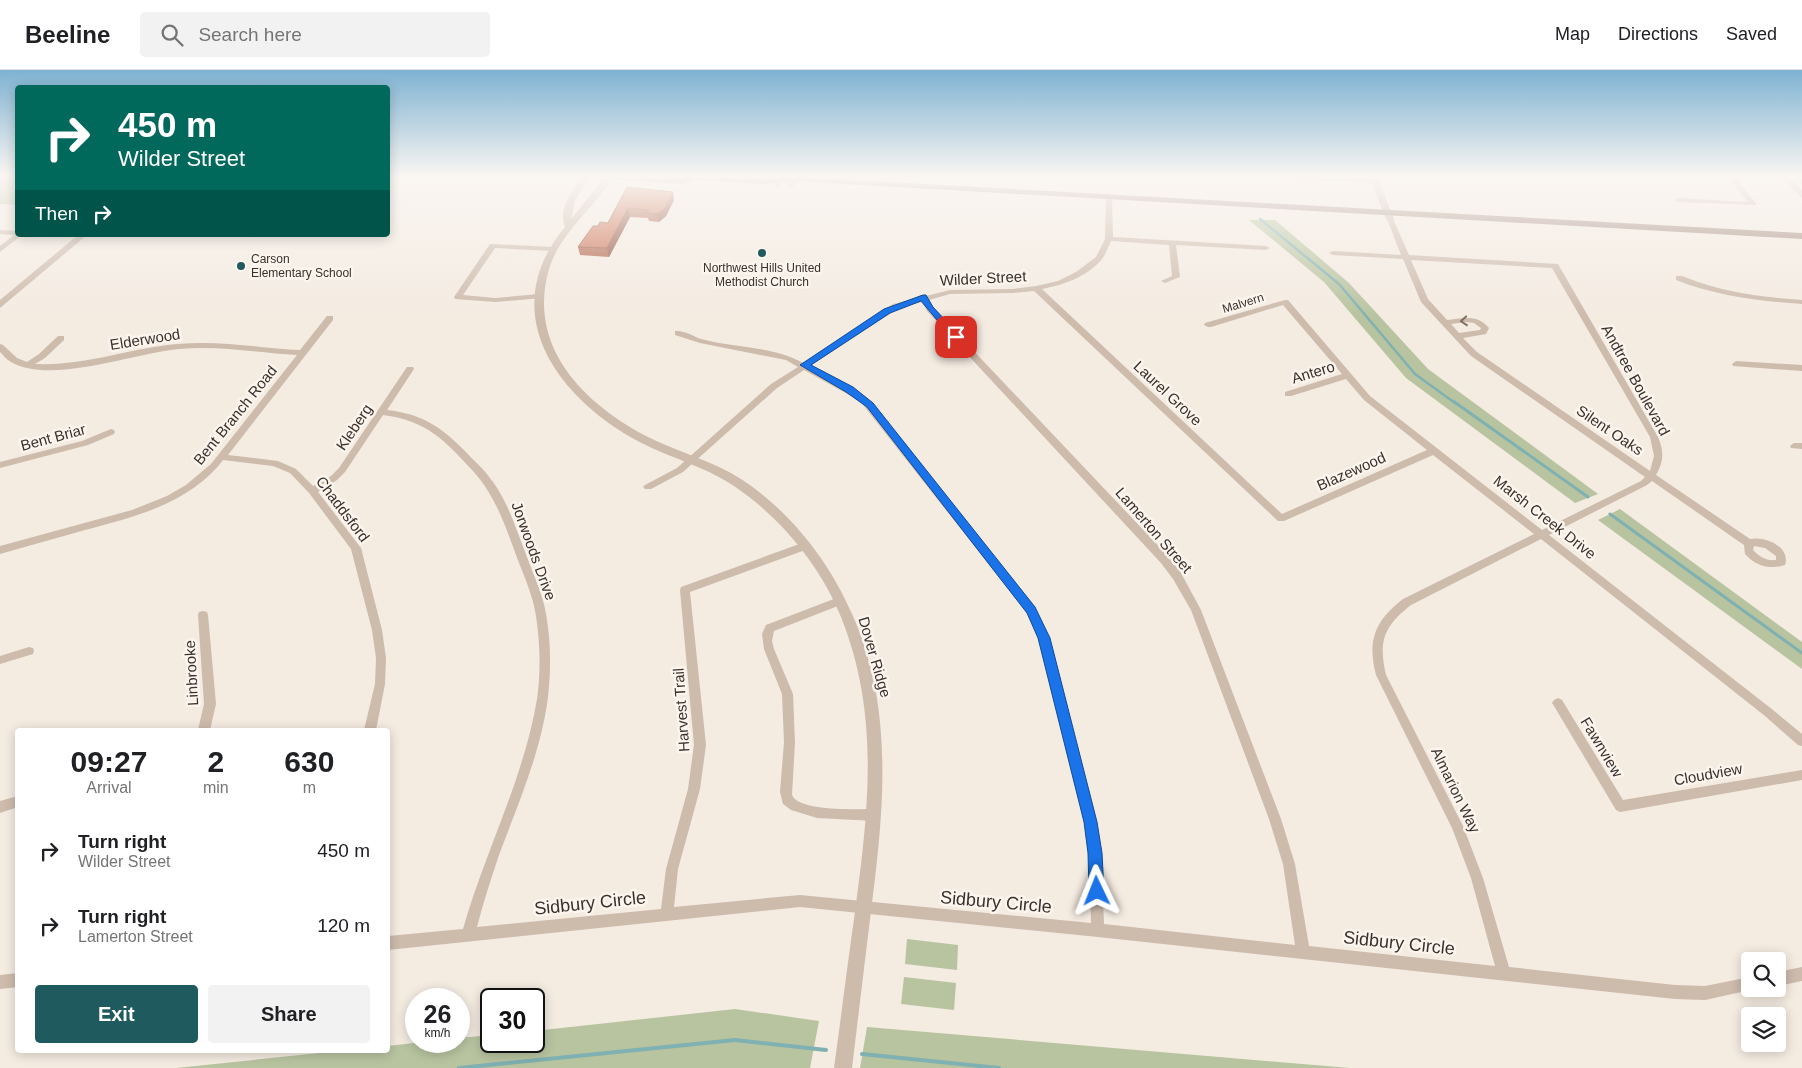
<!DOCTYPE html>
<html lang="en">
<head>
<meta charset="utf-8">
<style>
	body { margin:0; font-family:Helvetica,sans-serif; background:#f2f2f2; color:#202124; height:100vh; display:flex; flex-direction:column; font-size:19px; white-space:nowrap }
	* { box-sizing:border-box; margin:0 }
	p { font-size:16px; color:#757577 }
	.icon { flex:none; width:28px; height:28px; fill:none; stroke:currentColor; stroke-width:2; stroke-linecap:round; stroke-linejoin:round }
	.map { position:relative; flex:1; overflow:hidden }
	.drawer { position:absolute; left:15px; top:658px; width:375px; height:325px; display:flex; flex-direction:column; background:#fff; border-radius:5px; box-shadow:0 2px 12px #0003 }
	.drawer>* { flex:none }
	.guide { position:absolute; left:15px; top:15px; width:375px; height:152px; border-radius:5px; box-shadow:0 2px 12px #0003; background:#00695c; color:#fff; overflow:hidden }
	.fabs { position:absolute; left:1741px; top:882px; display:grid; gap:10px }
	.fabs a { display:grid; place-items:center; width:45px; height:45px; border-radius:5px; background:#fff; box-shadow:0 2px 12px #0003; font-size:25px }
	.speed { position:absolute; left:405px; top:918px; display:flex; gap:10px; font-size:25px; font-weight:700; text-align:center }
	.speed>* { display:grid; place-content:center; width:65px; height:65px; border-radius:50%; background:#fff; box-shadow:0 2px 12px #0003; line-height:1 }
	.speed small { font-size:12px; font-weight:400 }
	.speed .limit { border:2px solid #111; border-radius:8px; background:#fff; color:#111 }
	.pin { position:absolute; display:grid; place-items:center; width:42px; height:42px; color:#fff; margin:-21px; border-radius:10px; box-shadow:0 2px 8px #0006 }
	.me { position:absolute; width:55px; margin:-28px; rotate:358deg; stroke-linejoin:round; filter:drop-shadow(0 0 4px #0008) }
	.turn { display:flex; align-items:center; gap:18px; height:105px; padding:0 20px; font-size:22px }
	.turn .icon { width:65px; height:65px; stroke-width:2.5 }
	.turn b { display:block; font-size:35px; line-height:42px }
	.then { display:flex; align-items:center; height:48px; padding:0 20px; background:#0003; gap:10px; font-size:19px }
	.eta { display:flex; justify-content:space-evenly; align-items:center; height:85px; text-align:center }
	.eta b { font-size:30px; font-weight:700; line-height:35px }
	.primary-button { display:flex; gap:10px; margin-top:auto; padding:10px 20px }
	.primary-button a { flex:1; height:58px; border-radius:5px; background:#1f5a5e; color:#fff; font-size:20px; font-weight:700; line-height:58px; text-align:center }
	.primary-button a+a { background:#f2f2f2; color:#202124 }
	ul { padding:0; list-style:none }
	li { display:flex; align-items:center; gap:15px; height:75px; padding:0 20px }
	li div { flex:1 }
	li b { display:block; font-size:19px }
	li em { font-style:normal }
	header { display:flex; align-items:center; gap:30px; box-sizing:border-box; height:70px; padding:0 25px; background:#fff; border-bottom:1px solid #e0e0e0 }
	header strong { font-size:24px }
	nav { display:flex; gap:28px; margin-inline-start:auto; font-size:18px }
	.search { width:350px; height:45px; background:#f2f2f2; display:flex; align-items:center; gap:12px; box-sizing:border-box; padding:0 18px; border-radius:5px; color:#757577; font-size:19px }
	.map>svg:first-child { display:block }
	.green { fill:#b8c4a0 }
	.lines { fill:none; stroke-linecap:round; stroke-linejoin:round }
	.stream-far2 { stroke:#7fb0b2; stroke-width:2.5 }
	.stream-far1 { stroke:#7fb0b2; stroke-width:3 }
	.stream { stroke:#7fb0b2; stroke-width:4 }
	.minor { fill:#cdbbac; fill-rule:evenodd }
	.tertiary { fill:#cdbbac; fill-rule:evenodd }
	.secondary { fill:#a18a7d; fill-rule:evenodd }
	.wall { fill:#ac5a40 }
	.shaded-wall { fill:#8c4a34 }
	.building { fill:#c8694b; stroke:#8c4a34 }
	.oneway { stroke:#7d6f65 }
	.route { fill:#1a73e8; stroke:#114b97 }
	.poi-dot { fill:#1f5a5e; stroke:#fbf5ee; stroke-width:2 }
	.labels { text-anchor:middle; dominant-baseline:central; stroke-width:5; stroke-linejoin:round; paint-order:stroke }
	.far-poi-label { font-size:12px; fill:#3b302b; stroke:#fbf5ee; text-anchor:start }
	.far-street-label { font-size:12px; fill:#3b302b; stroke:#fbf5ee }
	.street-label { font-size:15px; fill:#3b302b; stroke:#fbf5ee }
	.near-street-label { font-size:18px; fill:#3b302b; stroke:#fbf5ee }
</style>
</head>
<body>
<header>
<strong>Beeline</strong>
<div class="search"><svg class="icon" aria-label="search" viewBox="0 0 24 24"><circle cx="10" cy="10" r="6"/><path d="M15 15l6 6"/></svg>Search here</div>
<nav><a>Map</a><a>Directions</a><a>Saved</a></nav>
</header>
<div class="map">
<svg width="1802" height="998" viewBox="0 0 1802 998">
	<rect width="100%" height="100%" fill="#f4ebe1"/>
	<path class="green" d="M0 107H17V135L0 134Z
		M1249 150H1275L1349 213 1428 299 1598 424 1575 433 1406 308 1324 212Z
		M1620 439 1802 572V599L1598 450Z
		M907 869 958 875 957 900 905 894Z
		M904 907 956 913 954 940 901 934Z
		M735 939 819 951 810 998H176L348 980H388V976L431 971H459V968L491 965V971H534V961Z
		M867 957 1350 998H860Z"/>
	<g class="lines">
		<path class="stream-far2" d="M1260 149 1339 214 1415 304 1455 333"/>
		<path class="stream-far1" d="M1453 331 1588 427
			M1610 444 1802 583"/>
		<path class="stream" d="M862 984 999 998
			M459 998 735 970 826 980"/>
		<path class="minor" d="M777 107H783L780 115 777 117 774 115Z
			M791 107H797L794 116 791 118 788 116Z
			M1287 107 1375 109 1378 111 1375 113 1290 109Z
			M1728 107H1734L1756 133V135L1678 132 1675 130 1678 128 1748 132Z
			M1109 124 1112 126 1113 167 1266 176 1270 178 1266 180 1176 175 1180 207 1165 213 1161 211 1172 206 1169 175 1111 171C1108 177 1106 184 1102 189 1087 207 1063 215 1042 219L1282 444 1427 380 1364 330 1346 309 1291 326H1285V322L1342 304 1283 235 1211 257H1208L1204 255 1205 253 1285 230H1288L1370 326 1542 460 1641 411 1645 407 1471 286 1421 232 1403 189 1333 185 1329 183 1333 181 1401 185 1387 149 1390 147 1393 149 1409 185 1558 194 1658 367C1664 381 1664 392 1656 405L1750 469C1764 466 1791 476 1785 495 1769 500 1756 496 1745 484L1744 475 1652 411 1647 415 1549 465 1773 640 1802 664V676L1798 675 1765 646 1541 469 1411 535C1384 556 1378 571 1386 605L1463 756 1483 808 1509 897 1675 915 1705 916 1750 907V919H1755L1705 930 1675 929 1098 867 800 837 388 880V866L463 859C485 782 524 708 537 629 541 601 540 573 536 546 533 525 523 504 516 485 505 455 495 425 473 401 444 370 428 351 383 345L345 402 337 410 318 422 361 478 382 560 386 588 385 614 376 660H364L375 614 376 588 372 560 351 479 309 423 290 403 273 396 223 390C190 433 135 447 85 460 57 468 28 476 0 484V476L132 440 167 426 186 415 211 394 297 285C258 283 218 275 179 279 135 283 50 315 11 292 7 290 3 285 0 282V274L3 275 17 288 27 292 39 284 58 266H64V270L45 288 35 294C87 296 129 278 178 274 218 270 260 278 300 280L327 246H333V250L228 385 278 391 296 399 313 416 331 406 339 398 407 297H413L414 299 387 340C422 344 440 356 465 381 474 391 485 400 493 412 509 434 517 462 527 487 534 506 543 525 546 544 551 571 551 600 548 627 541 682 518 734 499 785 491 809 483 833 477 857L661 839 666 799 688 719 694 675 680 520 681 517 805 472 808 473 810 476 808 479 690 522 706 675 700 719 678 799 674 837 800 825 1091 853 1089 783 1084 752 1039 568 1027 543 860 331 804 300 777 318 683 402 651 419H645L643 417 645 415 677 398 771 314 798 297 786 290 700 273 675 265V261C684 260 693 266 701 269 734 278 773 276 803 293L893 234 919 228 920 225 926 226 950 220 1013 219 1036 216 1058 211 1076 202 1096 187 1105 169 1106 126ZM1411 190 1552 198 1650 367 1654 386 1650 401 1477 282 1463 268 1486 264 1489 258C1478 244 1463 248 1447 250L1428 229ZM1034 221 1278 451H1284L1433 385 1534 464 1403 529C1375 551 1367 570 1376 605L1452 758 1471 808 1495 896 1309 876 1295 794 1281 749 1201 540 1181 503 1169 487 933 238 929 230 950 224 1013 223ZM922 232 927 241 1161 493 1173 509 1191 540 1269 749 1283 794 1295 875 1104 854 1101 783 1096 752 1049 568 1035 538 866 327 810 296 899 238ZM1466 252 1474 253 1481 258 1480 260 1459 263 1451 254ZM1754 476 1765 478 1776 486V490C1766 491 1760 487 1753 480Z
			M0 160 18 161V165H22L0 182V176L14 165 0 164Z
			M490 174 553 177 557 179 553 181 495 178 463 225 495 228 539 224 543 226 542 228 495 232 455 229 454 227Z
			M1676 206H1682C1721 222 1760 227 1802 230V234C1758 231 1717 226 1676 210Z
			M1736 291 1802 295V301L1733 296 1732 294Z
			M111 359 114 360 115 362 114 364 88 375 0 398V392L82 371Z
			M1794 373H1802V379L1791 378 1790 376Z
			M839 527 843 528 844 531 843 534 774 561 772 571 774 579 793 624 795 672 792 725C799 742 858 739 875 739L879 741 881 745 879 749 875 751 817 748 791 740 783 734 780 722 784 672 782 624 764 579 762 564 766 555Z
			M203 541 207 542 208 545 216 634 210 660H198L204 634 198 545 199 542Z
			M29 577 33 578 34 581 33 584 0 594V586Z
			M1558 628 1562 630 1623 730 1802 700V710L1620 742 1616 740 1554 636 1552 633 1554 630Z
			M18 726V737L0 743V731Z
			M1802 897V911L1778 916V902Z
			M18 903V917L0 919V905Z"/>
		<path class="tertiary" d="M581 107H589L575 131 571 149 605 107H613C594 138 560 163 549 199 527 275 581 331 644 365 675 381 711 390 741 409 790 441 829 491 852 544 896 641 883 747 870 849 864 899 858 948 852 998H834C841 948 847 898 854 849 868 744 881 647 841 547 820 495 780 447 734 416 703 395 666 387 634 369 554 324 496 240 565 157 558 138 572 122 581 107Z
			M1369 107H1377L1394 149 1393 151 1386 149Z
			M1781 107H1789L1802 120V128Z
			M1795 107H1802V114Z
			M78 165H87L0 238V230Z"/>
		<path class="secondary" d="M601 107 762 108 798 107 1802 163V169L793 111 762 114 695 110 683 114 605 109Z"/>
	</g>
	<path class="wall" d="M627 117 674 130 666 146 659 152 649 151 648 148 630 147 609 187 580 185 578 177 598 156 608 153Z"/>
	<path class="shaded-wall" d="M673 122 674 130 666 146 659 152 657 144Z
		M628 138 630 147 609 187 607 178Z"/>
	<path class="building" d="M627 117 673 122 665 138 657 144 647 143 649 140 628 138 607 178 578 177 593 156H598L600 152 608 153Z"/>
	<defs><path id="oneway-chevron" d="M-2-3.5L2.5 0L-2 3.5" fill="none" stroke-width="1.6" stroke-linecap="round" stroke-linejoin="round" transform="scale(1.25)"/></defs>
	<use class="oneway" href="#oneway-chevron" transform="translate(1464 251) rotate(175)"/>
	<linearGradient id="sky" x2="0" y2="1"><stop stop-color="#7eb2d2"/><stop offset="0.43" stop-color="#faf6f2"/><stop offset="1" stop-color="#faf6f2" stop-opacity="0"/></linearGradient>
	<rect width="1802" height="247" fill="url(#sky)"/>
	<path class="route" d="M923 225H926L933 237 959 265V269H953L921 231 890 243 811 295 853 317 873 333 1035 537 1050 568 1097 752 1102 783 1104 821 1102 826 1097 828 1091 826 1089 821 1088 783 1084 752 1038 568 1027 543 867 337 846 322 800 295 884 239Z"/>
	<g class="poi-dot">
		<circle cx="762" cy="183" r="5"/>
		<circle cx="241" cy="196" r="5"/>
	</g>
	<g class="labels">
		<g class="far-poi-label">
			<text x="251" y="189">Carson<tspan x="251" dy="14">Elementary School</tspan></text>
			<text x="762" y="198" text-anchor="middle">Northwest Hills United<tspan x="762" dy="14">Methodist Church</tspan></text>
		</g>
		<g class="far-street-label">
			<text transform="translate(1243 233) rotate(-17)">Malvern</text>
		</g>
		<g class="street-label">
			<text transform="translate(983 208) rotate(-3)">Wilder Street</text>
			<text transform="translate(145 269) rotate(-9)">Elderwood</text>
			<text transform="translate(1313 302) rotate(-17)">Antero</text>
			<text transform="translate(1636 310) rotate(61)">Andtree Boulevard</text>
			<text transform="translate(1168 323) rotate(43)">Laurel Grove</text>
			<text transform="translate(235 345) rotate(-51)">Bent Branch Road</text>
			<text transform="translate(354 357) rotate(-56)">Kleberg</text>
			<text transform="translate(1610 360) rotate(34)">Silent Oaks</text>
			<text transform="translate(53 367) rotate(-15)">Bent Briar</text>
			<text transform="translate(1351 401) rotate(-24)">Blazewood</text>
			<text transform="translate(343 439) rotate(53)">Chaddsford</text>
			<text transform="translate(1545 447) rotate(38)">Marsh Creek Drive</text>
			<text transform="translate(1154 460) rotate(49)">Lamerton Street</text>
			<text transform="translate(534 481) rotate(70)">Jorwoods Drive</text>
			<text transform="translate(875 587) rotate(74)">Dover Ridge</text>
			<text transform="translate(191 603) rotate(-93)">Linbrooke</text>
			<text transform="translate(681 640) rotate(-94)">Harvest Trail</text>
			<text transform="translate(1602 677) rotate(59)">Fawnview</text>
			<text transform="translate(1708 704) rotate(-10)">Cloudview</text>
			<text transform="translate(1456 720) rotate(64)">Almarion Way</text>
		</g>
		<g class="near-street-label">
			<text transform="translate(996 832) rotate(5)">Sidbury Circle</text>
			<text transform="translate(590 833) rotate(-6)">Sidbury Circle</text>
			<text transform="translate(1399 873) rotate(6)">Sidbury Circle</text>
		</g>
	</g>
</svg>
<div class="fabs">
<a><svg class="icon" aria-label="search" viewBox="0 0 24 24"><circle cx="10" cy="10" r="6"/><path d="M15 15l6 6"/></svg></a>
<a><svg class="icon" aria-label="layers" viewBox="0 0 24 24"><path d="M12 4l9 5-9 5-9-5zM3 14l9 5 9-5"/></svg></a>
</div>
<div class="speed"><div>26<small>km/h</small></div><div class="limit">30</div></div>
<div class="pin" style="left:956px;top:267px;background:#d93025"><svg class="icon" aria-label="arrive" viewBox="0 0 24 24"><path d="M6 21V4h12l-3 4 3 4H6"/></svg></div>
<svg class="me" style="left:1097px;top:821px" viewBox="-20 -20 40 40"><path d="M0-17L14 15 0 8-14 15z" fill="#1a73e8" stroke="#fff" stroke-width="4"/></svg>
<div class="guide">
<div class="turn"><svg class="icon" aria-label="right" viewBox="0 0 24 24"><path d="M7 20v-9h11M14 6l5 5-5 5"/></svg><div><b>450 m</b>Wilder Street</div></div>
<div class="then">Then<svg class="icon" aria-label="right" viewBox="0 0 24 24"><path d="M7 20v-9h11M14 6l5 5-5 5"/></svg></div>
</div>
<section class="drawer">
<div class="eta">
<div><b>09:27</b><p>Arrival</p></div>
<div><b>2</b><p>min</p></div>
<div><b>630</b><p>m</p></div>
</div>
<ul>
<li><svg class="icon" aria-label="right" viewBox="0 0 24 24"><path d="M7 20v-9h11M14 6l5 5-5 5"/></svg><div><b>Turn right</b><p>Wilder Street</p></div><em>450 m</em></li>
<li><svg class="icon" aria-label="right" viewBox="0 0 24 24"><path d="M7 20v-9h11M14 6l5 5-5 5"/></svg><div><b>Turn right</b><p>Lamerton Street</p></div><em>120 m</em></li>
</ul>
<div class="primary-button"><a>Exit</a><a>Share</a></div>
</section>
</div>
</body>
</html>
